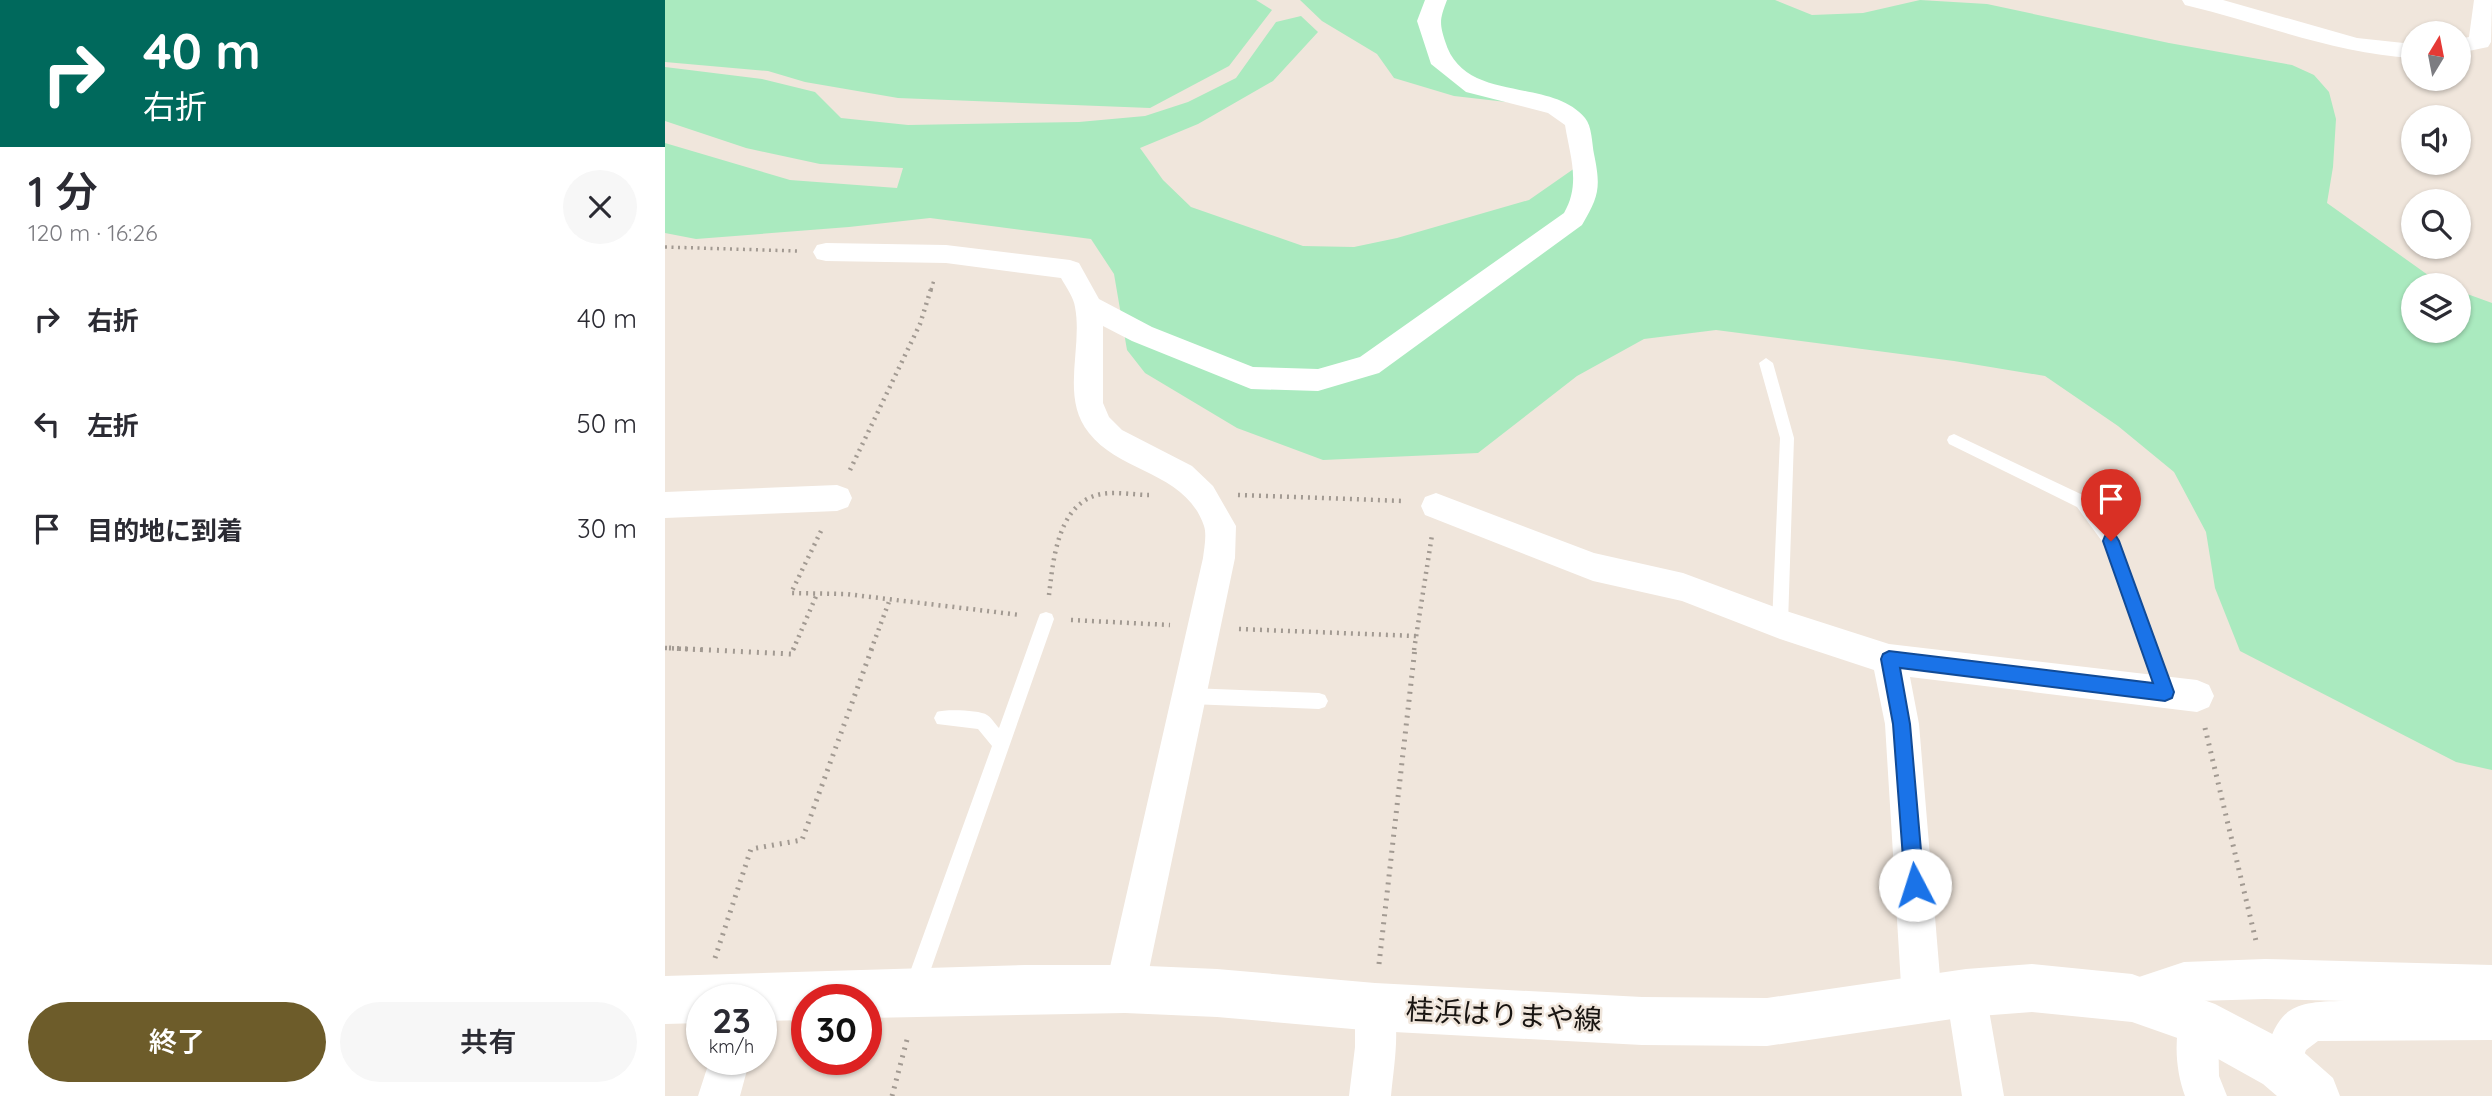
<!DOCTYPE html>
<html lang="ja">
<head>
<meta charset="utf-8">
<style>
	body { margin:0; font-family:Quicksand,"Noto Sans JP",sans-serif; background:#f7f7f7; color:#2b2b33; height:100vh; display:flex; flex-direction:column; font-size:26px; white-space:nowrap }
	* { box-sizing:border-box; margin:0 }
	p { font-size:23px; color:#7c7c81 }
	.icon { flex:none; width:38px; height:38px; fill:none; stroke:currentColor; stroke-width:2; stroke-linecap:round; stroke-linejoin:round }
	.map { position:relative; flex:1; overflow:hidden }
	.panel { display:flex; flex-direction:column; background:#fff; width:665px }
	.panel>* { flex:none }
	.guide { background:#00695c; color:#fff; overflow:hidden }
	.needle { width:46px; rotate:10deg }
	.buttons { position:absolute; left:1736px; top:21px; display:grid; gap:14px }
	.buttons a { display:grid; place-items:center; width:70px; height:70px; border-radius:50%; background:#fff; box-shadow:0 2px 5px #0004; font-size:35px }
	.speed { position:absolute; left:21px; top:984px; display:flex; gap:14px; font-size:35px; font-weight:700; text-align:center }
	.speed>* { display:grid; place-content:center; width:91px; height:91px; border-radius:50%; background:#fff; box-shadow:0 2px 5px #0004; line-height:1 }
	.speed small { font-size:18px; font-weight:400 }
	.speed .limit { border:10px solid #d22; background:#fff; color:#111 }
	.pin { position:absolute; display:grid; place-items:center; width:60px; height:60px; color:#fff; margin:-72px -30px; border-radius:50% 50% 50% 0; rotate:-45deg; box-shadow:0 0 7px #0007 }
	.pin .icon { rotate:45deg }
	.me { position:absolute; width:77px; margin:-38px; rotate:355deg; stroke-linejoin:round; filter:drop-shadow(0 0 5px #0008) }
	.turn { display:flex; align-items:center; gap:24px; height:147px; padding:0 28px; font-size:32px }
	.turn .icon { width:91px; height:91px; stroke-width:2.5 }
	.turn b { display:block; font-size:49px; line-height:60px }
	.round { display:grid; place-items:center; flex:none; width:74px; height:74px; border-radius:37px; background:#f7f7f7 }
	.overview { display:flex; align-items:center; justify-content:space-between; height:119px; padding:0 28px }
	h1 { font-size:42px; font-weight:600; line-height:52px }
	.action { display:flex; gap:14px; margin-top:auto; padding:14px 28px }
	.action a { flex:1; height:80px; border-radius:42px; background:#6d5c2a; color:#fff; font-size:28px; font-weight:600; line-height:80px; text-align:center }
	.action a+a { background:#f7f7f7; color:#2b2b33 }
	ul { padding:0; list-style:none }
	li { display:flex; align-items:center; gap:21px; height:105px; padding:0 28px }
	li div { flex:1 }
	li b { display:block; font-size:26px }
	li em { font-style:normal }
	main { display:flex; flex:1; min-height:0 }
	.map>svg:first-child { display:block }
	.green { fill:#aaeabf }
	.lines { fill:none; stroke-linecap:round; stroke-linejoin:round }
	.path-far2 { stroke:#a29a92; stroke-width:3.5; stroke-dasharray:2 4.5; stroke-linecap:butt }
	.path-far1 { stroke:#a29a92; stroke-width:4.5; stroke-dasharray:2 5; stroke-linecap:butt }
	.path { stroke:#a29a92; stroke-width:5; stroke-dasharray:2 6; stroke-linecap:butt }
	.lane { fill:#fff; fill-rule:evenodd }
	.street { fill:#fff; fill-rule:evenodd }
	.primary { fill:#fff; fill-rule:evenodd }
	.route { fill:#1a73e8; stroke:#114b97; stroke-width:2 }
	.labels { text-anchor:middle; dominant-baseline:central; stroke-width:5; stroke-linejoin:round; paint-order:stroke }
	.near-street-label { font-size:28px; fill:#191512; stroke:#f0e6dc }
</style>
</head>
<body>
<main>
<section class="panel">
<div class="guide">
<div class="turn"><svg class="icon" aria-label="right" viewBox="0 0 24 24"><path d="M7 20v-9h11M14 6l5 5-5 5"/></svg><div><b>40 m</b>右折</div></div>
</div>
<div class="overview"><div><h1>1 分</h1><p>120 m · 16:26</p></div><a class="round"><svg class="icon" aria-label="close" viewBox="0 0 24 24"><path d="M6 6l12 12M18 6L6 18"/></svg></a></div>
<ul>
<li><svg class="icon" aria-label="right" viewBox="0 0 24 24"><path d="M7 20v-9h11M14 6l5 5-5 5"/></svg><div><b>右折</b></div><em>40 m</em></li>
<li><svg class="icon" aria-label="left" viewBox="0 0 24 24"><path d="M17 20v-9H6M10 6l-5 5 5 5"/></svg><div><b>左折</b></div><em>50 m</em></li>
<li><svg class="icon" aria-label="arrive" viewBox="0 0 24 24"><path d="M6 21V4h12l-3 4 3 4H6"/></svg><div><b>目的地に到着</b></div><em>30 m</em></li>
</ul>
<div class="action"><a>終了</a><a>共有</a></div>
</section>
<div class="map">
<svg width="1827" height="1096" viewBox="0 0 1827 1096">
	<rect width="100%" height="100%" fill="#f0e6dc"/>
	<path class="green" d="M0 0H591L607 10 564 66 485 108 233 98 140 82 103 71 0 62Z
		M635 0H1110L1147 15 1198 13 1255 0 1322 4 1504 43 1627 65 1649 75 1664 92 1671 119 1668 167 1662 203 1777 285H1748V331H1794V291L1827 303V770L1791 762 1575 651 1550 588 1541 532 1509 472 1453 426 1380 376 1289 361 1051 330 979 339 912 376 813 453 658 460 572 428 480 373 462 350 449 274 426 239 265 218 184 227 31 239 0 233V143L125 180 232 188 238 168 155 164 81 148 0 121V67L97 79 150 92 176 118 243 125 414 122 480 116 523 102 571 78 611 22 636 16 653 32 608 81 533 124 475 148 498 180 526 207 638 246 689 247 732 238 864 200 920 161 916 120 850 103 789 96 729 78 712 54 657 21Z"/>
	<g class="lines">
		<path class="path-far2" d="M0 247 132 251
			M266 290 269 280"/>
		<path class="path-far1" d="M185 470 255 324 266 289
			M573 495 739 501
			M156 531 126 593 181 594 355 615
			M384 595C388 562 392 509 429 496 446 490 467 495 484 495
			M406 620 505 625
			M574 629 751 636
			M0 648 41 650
			M128 650 152 594
			M206 650 225 599
			M749 650 767 535"/>
		<path class="path" d="M4 648 126 654 129 648
			M1540 728 1591 941
			M50 958 86 849 137 840 207 648
			M714 964 750 648
			M227 1096 243 1036"/>
		<path class="lane" d="M1101 358 1108 363 1129 438 1123 624 1121 629 1115 631 1109 629 1107 624 1115 438 1094 363Z
			M1289 434 1422 497 1454 541 1509 692 1506 698 1500 700 1494 698 1439 544 1412 507 1284 444 1282 440 1284 436Z
			M381 612 387 614 389 619 260 986 257 993 250 996 243 993 240 986 327 746 313 729 272 724 269 718 272 712C280 709 315 710 322 715 327 718 330 724 334 728L373 619 375 614Z
			M525 688 654 693 660 695 663 701 660 707 654 709 525 704 519 702 516 696 519 690Z"/>
		<path class="street" d="M760 0H782C775 19 774 22 780 41 799 105 885 76 920 118 927 126 927 144 929 154 936 188 934 196 917 225L714 373 653 391 586 389 467 341 438 326V403L444 417 457 430 527 466 548 486 571 526 570 558 480 989 474 1003 460 1009 446 1003 440 989 538 558C539 549 542 535 539 526 521 472 455 473 424 433 395 397 418 348 410 307 409 298 401 287 396 278L281 263 161 261 152 259 148 252 152 245 161 243 281 245 405 260 414 263 434 299 487 327 588 367 653 369 695 357 899 213C916 184 905 156 900 125L883 113 801 92 766 64 752 21Z
			M1517 0H1558L1692 38 1748 44V58C1670 54 1596 23 1520 5Z
			M1809 0H1827L1826 42 1823 47 1794 53V39L1804 37Z
			M172 485 183 489 187 498 183 507 172 511 0 518V492Z
			M771 493 929 553 1018 573 1115 609 1224 644 1532 680 1544 685 1549 696 1544 707 1532 712 1245 677 1254 724 1277 1001 1271 1015 1257 1021 1243 1015 1237 1001 1220 724 1209 670 1115 639 1017 601 928 581 760 515 756 506 760 497Z
			M1600 959 1827 965V1040L1653 1041 1641 1050 1630 1080 1616 1086 1602 1080 1596 1066C1613 1011 1620 1001 1680 1001L1600 999 1533 1001 1547 1007 1553 1021 1554 1076 1562 1096H1520C1510 1069 1508 1034 1519 1007L1533 1001C1505 1002 1479 1023 1453 1012L1447 998 1453 984 1519 962Z
			M1301 973 1315 979 1321 993 1339 1096H1297L1281 993 1287 979Z
			M710 987 724 993C737 1024 729 1063 726 1096H684L690 1047V1007L696 993Z
			M45 1059H85L75 1096H33Z"/>
		<path class="primary" d="M1367 964 1467 974 1550 1004 1634 1048 1668 1078 1675 1096H1612L1598 1084 1521 1041 1467 1022 1367 1012 1301 1017 1102 1046 977 1045 710 1031 552 1017 460 1013 201 1018V999H142V1020L96 1021V999H37V1023L0 1024V976L360 965H460L552 969 710 983 977 997 1102 998 1301 969Z"/>
	</g>
	<path class="route" d="M1446 534 1451 536 1454 541 1509 692 1507 698 1500 701 1235 668 1245 724 1259 885 1256 892 1250 895 1243 892 1240 885 1228 724 1216 659 1218 654 1224 651 1488 683 1438 541 1440 536Z"/>
	<g class="labels">
		<g class="near-street-label">
			<text transform="translate(839 1014) rotate(3)">桂浜はりまや線</text>
		</g>
	</g>
</svg>
<div class="buttons">
<a><svg class="needle" viewBox="-14 -14 28 28"><path d="M0-13l5 13h-10z" fill="#e53935"/><path d="M0 13l5-13h-10z" fill="#7c7c81"/></svg></a>
<a><svg class="icon" aria-label="sound" viewBox="0 0 24 24"><path d="M4 9h4l5-4v14l-5-4H4zM17 9q2 3 0 6"/></svg></a>
<a><svg class="icon" aria-label="search" viewBox="0 0 24 24"><circle cx="10" cy="10" r="6"/><path d="M15 15l6 6"/></svg></a>
<a><svg class="icon" aria-label="layers" viewBox="0 0 24 24"><path d="M12 4l9 5-9 5-9-5zM3 14l9 5 9-5"/></svg></a>
</div>
<div class="speed"><div>23<small>km/h</small></div><div class="limit">30</div></div>
<div class="pin" style="left:1446px;top:541px;background:#d93025"><svg class="icon" aria-label="arrive" viewBox="0 0 24 24"><path d="M6 21V4h12l-3 4 3 4H6"/></svg></div>
<svg class="me" style="left:1250px;top:885px" viewBox="-20 -20 40 40"><circle r="19" fill="#fff"/><path d="M0-13L10 11 0 6-10 11z" fill="#1a73e8"/></svg>
</div>
</main>
</body>
</html>
